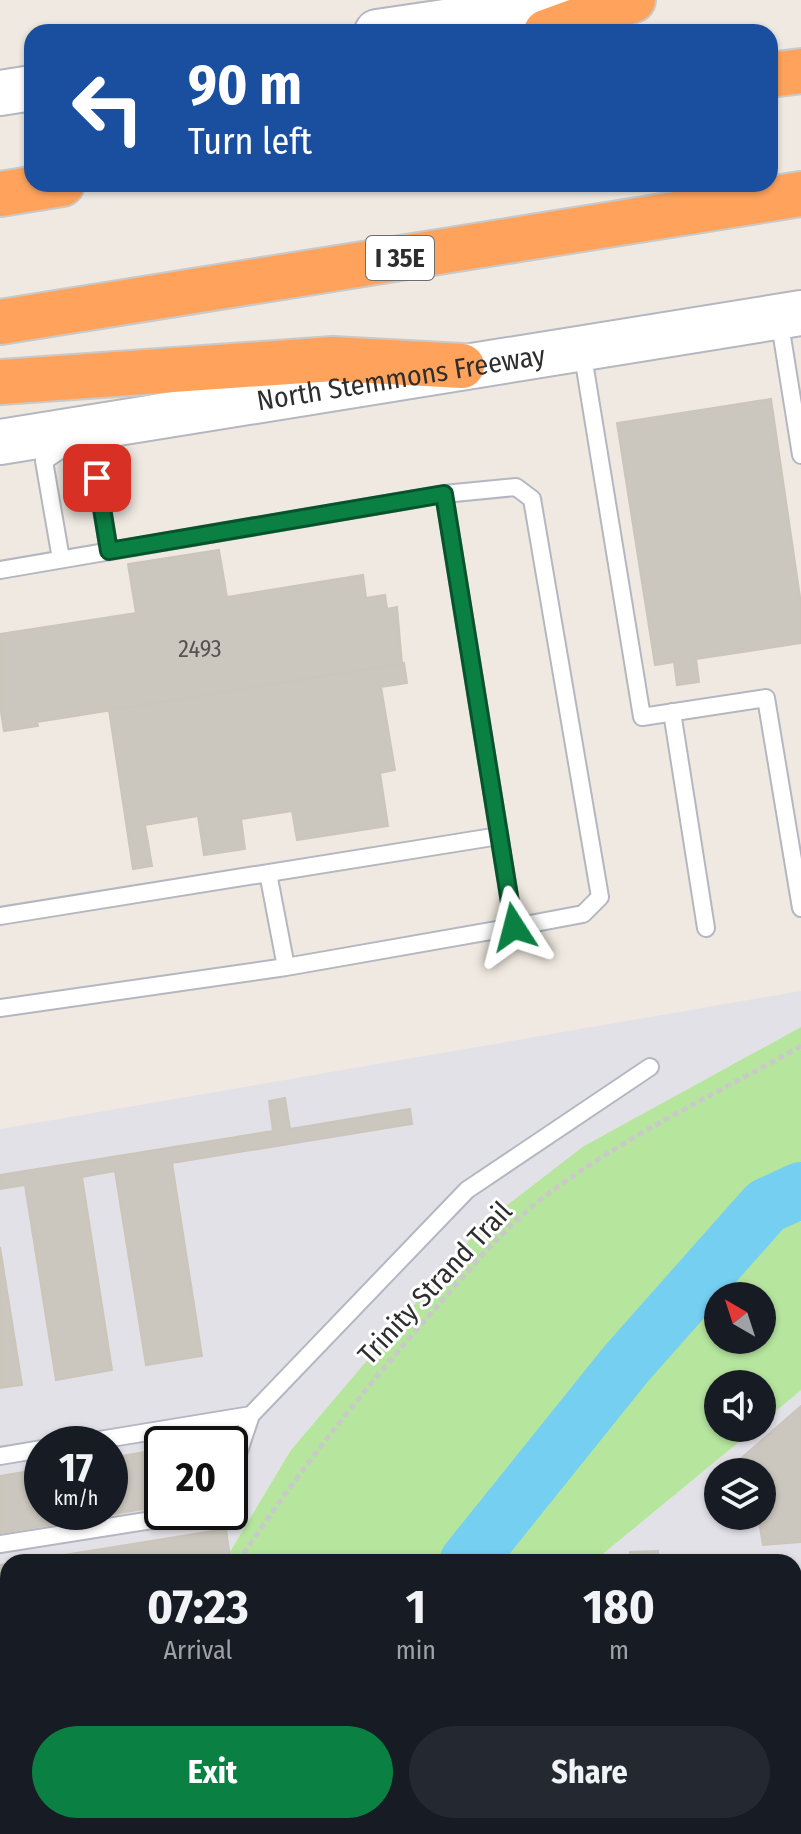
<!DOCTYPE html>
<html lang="en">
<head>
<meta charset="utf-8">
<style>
	body { margin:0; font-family:"Fira Sans Condensed",sans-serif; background:#242831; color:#f1f3f6; height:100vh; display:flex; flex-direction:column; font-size:30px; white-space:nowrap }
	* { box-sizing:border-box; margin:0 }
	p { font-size:26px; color:#9ea1a6 }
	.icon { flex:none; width:44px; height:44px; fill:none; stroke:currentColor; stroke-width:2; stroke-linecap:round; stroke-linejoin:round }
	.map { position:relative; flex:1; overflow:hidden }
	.details { position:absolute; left:0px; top:1554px; width:802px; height:280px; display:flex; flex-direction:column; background:#171b24; border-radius:24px 24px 0 0; box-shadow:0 2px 6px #0004 }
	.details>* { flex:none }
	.guide { position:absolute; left:24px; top:24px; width:754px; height:168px; border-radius:24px; box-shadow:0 2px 6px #0004; background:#1a4fa0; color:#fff; overflow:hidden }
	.needle { width:52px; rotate:321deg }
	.fabs { position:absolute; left:704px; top:1282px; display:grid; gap:16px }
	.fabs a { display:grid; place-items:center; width:72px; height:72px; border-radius:50%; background:#171b24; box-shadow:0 2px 6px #0004; font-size:40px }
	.speed { position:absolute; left:24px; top:1426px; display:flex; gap:16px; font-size:40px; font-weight:700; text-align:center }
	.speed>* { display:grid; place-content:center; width:104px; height:104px; border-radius:50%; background:#171b24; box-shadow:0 2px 6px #0004; line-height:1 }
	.speed small { font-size:20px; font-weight:400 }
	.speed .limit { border:4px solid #111; border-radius:12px; background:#fff; color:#111 }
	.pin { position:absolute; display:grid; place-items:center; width:68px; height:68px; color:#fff; margin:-34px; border-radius:16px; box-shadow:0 4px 12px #0006 }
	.me { position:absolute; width:88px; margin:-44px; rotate:351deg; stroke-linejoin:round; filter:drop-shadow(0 0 6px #0008) }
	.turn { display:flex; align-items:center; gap:28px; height:168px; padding:0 32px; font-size:36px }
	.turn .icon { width:104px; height:104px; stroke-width:2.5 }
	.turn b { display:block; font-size:56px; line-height:68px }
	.eta { display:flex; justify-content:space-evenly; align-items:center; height:136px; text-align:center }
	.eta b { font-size:48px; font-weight:700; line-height:56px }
	.primary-button { display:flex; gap:16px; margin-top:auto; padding:16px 32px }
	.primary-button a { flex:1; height:92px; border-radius:48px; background:#0b8043; color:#fff; font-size:32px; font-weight:700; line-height:92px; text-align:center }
	.primary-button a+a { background:#242831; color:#f1f3f6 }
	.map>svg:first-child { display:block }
	.industrial { fill:#e3e1e8; fill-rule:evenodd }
	.green { fill:#b6e59e; fill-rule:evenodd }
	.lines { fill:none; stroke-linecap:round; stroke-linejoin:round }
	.river { stroke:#75cff0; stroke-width:56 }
	.building { fill:#cbc7bf; stroke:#cbc5ba; stroke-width:2 }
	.lane-casing { stroke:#b4b7c1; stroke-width:20 }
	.street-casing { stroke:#b4b7c1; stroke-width:38 }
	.secondary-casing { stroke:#b4b7c1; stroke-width:48 }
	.highway-casing { stroke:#c9c9c9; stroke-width:48 }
	.path { stroke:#c9c9c9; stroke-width:5; stroke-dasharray:6 4; stroke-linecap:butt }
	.lane { stroke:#fff; stroke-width:16 }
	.street { stroke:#fff; stroke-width:34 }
	.secondary { stroke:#fff; stroke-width:44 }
	.highway { stroke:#ffa35c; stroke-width:44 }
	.route-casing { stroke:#07532c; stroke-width:20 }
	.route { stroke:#0b8043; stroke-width:14 }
	.labels { text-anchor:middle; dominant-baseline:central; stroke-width:6; stroke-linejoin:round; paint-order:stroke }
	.number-label { font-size:24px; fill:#555452 }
	.shield { fill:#fff; stroke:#6d6d6d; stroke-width:2 }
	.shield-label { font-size:26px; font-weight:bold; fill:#2e2e2e }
	.street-label { font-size:28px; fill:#2e2e2e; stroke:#fff }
</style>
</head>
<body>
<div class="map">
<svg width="801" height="1834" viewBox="0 0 801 1834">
	<rect width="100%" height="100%" fill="#efe9e1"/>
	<path class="industrial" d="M801 991V1027L584 1146 291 1450 224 1562H8V1826H79L75 1834H0V1129ZM42 1444H110V1512H42ZM162 1444H230V1512H162Z
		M801 1390V1834H497L498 1826H794V1562H593L756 1428H762V1423ZM718 1472H762V1516H718Z"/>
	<path class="green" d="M801 1027V1390L762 1423V1384H718V1428H756L593 1562H224L291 1450 484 1223 584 1146ZM718 1296H762V1340H718Z
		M80 1826H498L497 1834H75Z"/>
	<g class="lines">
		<path class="river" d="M467 1562 626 1364 766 1206 801 1190
			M295 1834 301 1826"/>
	</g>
	<path class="building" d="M771 399 801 604V643L696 659 699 682 677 685 674 662 655 665 617 423Z
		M219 550 227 597 363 575 366 598 385 595 387 609 397 607 402 664 37 722 38 726 4 731 0 706V634L136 613 128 564Z
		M404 663 407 683 381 687 395 770 380 773 388 826 297 840 292 811 241 819 245 849 204 855 198 816 145 825 152 866 133 869 109 710Z
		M285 1098 290 1129 410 1109 412 1124 172 1163 202 1356 146 1365 115 1171 82 1177 112 1370 56 1380 25 1185 0 1189V1175L273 1131 269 1101Z
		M0 1247 22 1385 0 1388Z
		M801 1406V1542L763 1545 758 1516H762V1472H730V1468Z
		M162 1449V1506L0 1533V1476L42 1469V1512H110V1458Z
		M226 1529 230 1558 208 1562H21Z
		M658 1551V1562H631L630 1552Z
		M8 1564V1595L0 1596V1565Z
		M8 1595V1745L0 1746V1596Z
		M530 1826H680V1834H529Z"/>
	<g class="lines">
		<defs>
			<path id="lane" d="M779 318 801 455
				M582 350 642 717 766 698 801 908
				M68 445 93 454 109 551
				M444 494 514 927
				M61 559 44 461 68 445
				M0 570 444 494 516 487 532 499 600 897 583 914 514 927 286 967 0 1008
				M672 712 706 928
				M268 873 286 967
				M0 916 499 836
				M75 1444 251 1415 467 1190 650 1067
				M0 1456 42 1449
				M230 1478 251 1415
				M0 1544 203 1512"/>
			<path id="street" d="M794 1613 801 1609
				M0 1823 8 1822
				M33 1826 37 1834
				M780 1826V1834"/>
			<g id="secondary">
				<path d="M377 32 594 0"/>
				<path d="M0 93 32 88"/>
				<path id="s1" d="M0 442 801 313"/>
			</g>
			<path id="highway" d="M546 32 633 0
				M770 75 801 71
				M0 194 62 184
				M0 322 801 194
				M0 382 333 359 462 366"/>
		</defs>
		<use href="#lane" class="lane-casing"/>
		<use href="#street" class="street-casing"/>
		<use href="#secondary" class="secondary-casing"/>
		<use href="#highway" class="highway-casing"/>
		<path class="path" d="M238 1562C298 1472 363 1390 435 1309 468 1271 501 1231 540 1200 619 1139 714 1095 801 1046
			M93 1834 98 1826"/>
		<use href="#lane" class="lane"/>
		<use href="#street" class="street"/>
		<use href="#secondary" class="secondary"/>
		<use href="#highway" class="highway"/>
	</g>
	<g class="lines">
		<defs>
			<path id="route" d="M97 478 109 551 444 494 514 927"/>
		</defs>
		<use href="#route" class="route-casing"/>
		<use href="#route" class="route"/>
	</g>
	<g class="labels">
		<g class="number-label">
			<text x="200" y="649">2493</text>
		</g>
		<rect class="shield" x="366" y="236" width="68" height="44" rx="6"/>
		<g class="shield-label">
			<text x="400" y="258">I 35E</text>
		</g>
		<g class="street-label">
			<text stroke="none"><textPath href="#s1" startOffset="406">North Stemmons Freeway</textPath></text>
			<text transform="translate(435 1283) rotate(-47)">Trinity Strand Trail</text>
		</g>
	</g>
</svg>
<div class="fabs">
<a><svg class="needle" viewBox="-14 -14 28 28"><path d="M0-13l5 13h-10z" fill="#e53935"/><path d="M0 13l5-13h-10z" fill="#9ea1a6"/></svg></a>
<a><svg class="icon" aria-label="sound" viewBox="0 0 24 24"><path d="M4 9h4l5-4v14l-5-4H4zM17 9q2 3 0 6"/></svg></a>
<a><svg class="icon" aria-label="layers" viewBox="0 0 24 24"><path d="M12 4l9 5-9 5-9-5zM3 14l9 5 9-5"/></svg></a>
</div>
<div class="speed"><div>17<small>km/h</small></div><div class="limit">20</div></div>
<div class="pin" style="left:97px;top:478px;background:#d93025"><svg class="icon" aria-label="arrive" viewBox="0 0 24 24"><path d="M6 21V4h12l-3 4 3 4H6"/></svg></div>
<svg class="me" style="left:514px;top:927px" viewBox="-20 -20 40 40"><path d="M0-17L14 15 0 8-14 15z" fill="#0b8043" stroke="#fff" stroke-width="4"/></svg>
<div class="guide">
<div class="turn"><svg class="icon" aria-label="left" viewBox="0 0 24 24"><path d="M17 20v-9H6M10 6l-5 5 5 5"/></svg><div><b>90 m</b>Turn left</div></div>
</div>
<section class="details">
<div class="eta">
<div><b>07:23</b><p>Arrival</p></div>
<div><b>1</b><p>min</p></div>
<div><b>180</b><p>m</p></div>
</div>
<div class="primary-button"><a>Exit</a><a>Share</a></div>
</section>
</div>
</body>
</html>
